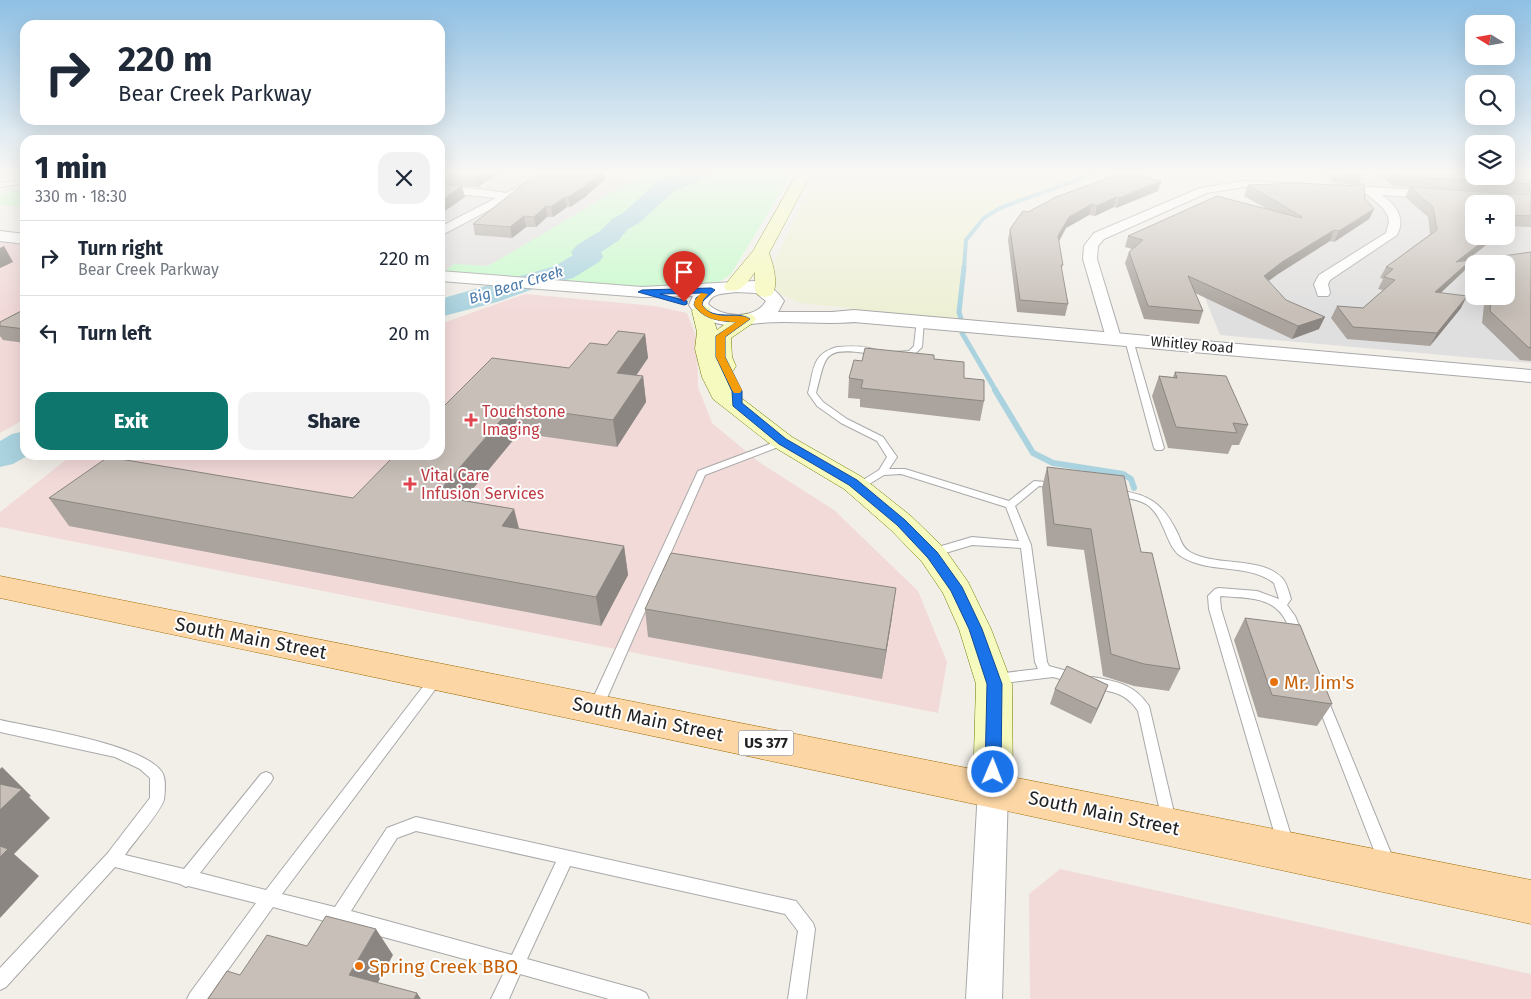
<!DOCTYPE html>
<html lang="en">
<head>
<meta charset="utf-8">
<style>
	body { margin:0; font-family:"Fira Sans",sans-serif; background:#f2f2f3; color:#1f2937; height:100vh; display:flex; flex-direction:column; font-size:19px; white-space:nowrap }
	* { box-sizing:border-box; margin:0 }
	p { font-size:16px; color:#747a83 }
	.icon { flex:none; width:28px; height:28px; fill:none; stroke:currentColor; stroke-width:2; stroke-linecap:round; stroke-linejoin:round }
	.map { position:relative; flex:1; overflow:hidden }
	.drawer { position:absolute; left:20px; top:135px; width:425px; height:325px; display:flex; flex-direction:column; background:#fff; border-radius:15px; box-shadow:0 5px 20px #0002 }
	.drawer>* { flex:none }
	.banner { position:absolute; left:20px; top:20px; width:425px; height:105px; border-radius:15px; box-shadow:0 5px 20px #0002; background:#fff; color:#1f2937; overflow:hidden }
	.needle { width:32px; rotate:281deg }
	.tools { position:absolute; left:1465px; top:15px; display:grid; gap:10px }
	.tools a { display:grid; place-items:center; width:50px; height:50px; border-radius:10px; background:#fff; box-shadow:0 5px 20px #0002; font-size:25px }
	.pin { position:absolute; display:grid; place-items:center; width:42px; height:42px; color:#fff; margin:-51px -21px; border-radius:50% 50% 50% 0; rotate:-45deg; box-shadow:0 0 5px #0007 }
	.pin .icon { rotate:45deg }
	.me { position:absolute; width:55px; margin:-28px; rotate:1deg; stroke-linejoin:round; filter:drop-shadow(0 0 4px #0008) }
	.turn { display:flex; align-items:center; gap:18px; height:105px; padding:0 15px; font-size:22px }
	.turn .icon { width:65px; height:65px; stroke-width:2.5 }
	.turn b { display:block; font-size:35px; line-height:42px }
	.round { display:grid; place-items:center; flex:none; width:52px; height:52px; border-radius:15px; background:#f2f2f3 }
	.head { display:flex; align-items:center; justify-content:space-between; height:85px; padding:0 15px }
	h1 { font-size:30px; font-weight:800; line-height:38px }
	.primary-button { display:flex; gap:10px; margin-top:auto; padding:10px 15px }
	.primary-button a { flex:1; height:58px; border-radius:15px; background:#0f766e; color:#fff; font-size:20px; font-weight:800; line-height:58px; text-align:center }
	.primary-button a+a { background:#f2f2f3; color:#1f2937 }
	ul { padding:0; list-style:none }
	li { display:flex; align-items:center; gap:15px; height:75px; padding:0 15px; border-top:1px solid #e0e1e3 }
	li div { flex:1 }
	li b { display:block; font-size:19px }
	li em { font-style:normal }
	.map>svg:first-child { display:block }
	.residential { fill:#e0dfdf; fill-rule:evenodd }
	.commercial { fill:#f2dad9 }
	.farmland { fill:#eef0d5 }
	.park { fill:#c8facc }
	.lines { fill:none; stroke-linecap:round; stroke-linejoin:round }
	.stream-far2 { stroke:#aad3df; stroke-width:4 }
	.stream-far1 { stroke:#aad3df; stroke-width:5 }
	.stream { stroke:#aad3df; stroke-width:6 }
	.river { fill:#aad3df; fill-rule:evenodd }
	.service-casing { stroke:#a9a9a9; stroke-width:2 }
	.minor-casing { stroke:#a9a9a9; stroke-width:2 }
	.tertiary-casing { stroke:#a9a9a9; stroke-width:2 }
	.secondary-casing { stroke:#707d05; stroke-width:1 }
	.primary-casing { stroke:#a06b00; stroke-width:1 }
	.service { fill:#fff; fill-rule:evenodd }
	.minor { fill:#fff; fill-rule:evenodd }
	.tertiary { fill:#fff; fill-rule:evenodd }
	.secondary { fill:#f7fabf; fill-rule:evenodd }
	.primary { fill:#fcd6a4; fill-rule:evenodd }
	.wall { fill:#aba49e }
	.shaded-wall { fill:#8b8681 }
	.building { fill:#c7bfb8; stroke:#8b8681 }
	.route { fill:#1a73e8; stroke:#114b97 }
	.slow { fill:#f59e0b }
	.health-dot { fill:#e0444e; stroke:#fff; stroke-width:2 }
	.food-dot { fill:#e8710a; stroke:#fff; stroke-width:2 }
	.labels { text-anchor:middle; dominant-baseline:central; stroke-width:4; stroke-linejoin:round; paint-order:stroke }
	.far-street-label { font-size:14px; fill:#222; stroke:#fff }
	.far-water-label { font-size:15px; font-style:italic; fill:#4a7aab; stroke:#fff }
	.shield { fill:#fff; stroke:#646464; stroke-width:1 }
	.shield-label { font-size:15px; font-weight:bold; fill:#222 }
	.health-label { font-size:16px; fill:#be3a42; stroke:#fff; text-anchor:start }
	.near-street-label { font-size:19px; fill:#222; stroke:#fff }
	.near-food-label { font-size:19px; fill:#c56008; stroke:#fff; text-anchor:start }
</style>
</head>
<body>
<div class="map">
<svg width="1531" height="999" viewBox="0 0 1531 999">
	<rect width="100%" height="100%" fill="#f2efe9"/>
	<path class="residential" d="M440 172H560L637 177 499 265 440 276V232L458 222 440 220Z
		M1318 172H1474V176H1506L1531 173V363L1220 335 1194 271 1335 192ZM1474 204H1506V236H1474ZM1474 264H1506V296H1474Z"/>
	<path class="commercial" d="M0 236 25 239V419L0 433Z
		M525 294 655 306 687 313 697 339 698 387 712 423 759 462 834 510 918 591 947 662 938 713 0 527V512L72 455H440V324Z
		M1060 869 1531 974V999H1030L1029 894Z"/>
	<path class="farmland" d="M816 172H1099L1040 195 1000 208 984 218 966 240 963 289 959 312 961 319H947L801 303 778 293 772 268Z"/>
	<path class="park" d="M638 172H793L731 274 716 284 610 289 441 274 454 264 488 266 635 179 638 176Z
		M25 186V207L0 205V195Z"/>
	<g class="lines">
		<path class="stream-far2" d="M964 268 966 240 984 218 1000 208 1099 172"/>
		<path class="stream-far1" d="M961 319 959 312 964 267
			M962 333 996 391"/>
		<path class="stream" d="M995 390 1033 453 1053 463 1123 474 1131 479 1134 488"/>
		<path class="river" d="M683 172H712L709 176 673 192 639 223 628 229 618 241 601 252 603 257 599 262 573 278 542 286 497 302 440 317V299L555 266 573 255 571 252 577 245 600 231 612 219 623 213 657 182Z
			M25 431V455H29L13 464 0 467V441L12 434Z"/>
		<defs>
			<path id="service" d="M25 179V183L0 187V183Z
				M917 319H923L924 321 922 347 914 355 895 356V352L909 351 914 346Z
				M1126 338H1129L1133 340 1164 448 1162 450H1156L1154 448 1125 340Z
				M837 347C850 346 869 345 880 352 875 355 871 354 865 353 822 347 826 357 816 393L823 402 847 419 883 437 897 457 889 469H905L1009 501 1034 481 1058 483 1060 485 1058 487 1039 486 1015 506 1031 545 1047 662 1049 666 1078 674 1080 678 1078 682 1074 683 1053 677 996 684 992 683 990 679 992 675 996 674 1038 669 1035 662 1021 548 972 545 932 557 928 556 927 553 928 550 972 537 1019 541 1006 507 901 474 884 475 861 489H855L853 487 855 485 879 470 887 457 877 441 841 423 817 406 808 393C814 371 811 354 837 347Z
				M783 439 786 440 788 442 786 444 705 475 603 707 601 711 596 712 591 711 589 707 698 471Z
				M1116 490C1149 494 1163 503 1178 534 1181 541 1183 548 1190 552 1216 567 1261 556 1282 578 1287 583 1289 593 1291 599L1287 605 1295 616 1303 635 1301 638 1297 640 1293 638C1289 631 1288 623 1283 616 1270 596 1243 598 1221 596L1220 597 1221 609 1293 842 1290 847 1285 849 1280 847 1277 842 1209 609 1208 596 1215 589 1219 588 1257 591 1279 599 1274 583C1248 563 1210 574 1182 557 1165 547 1166 517 1146 504 1135 498 1124 498 1112 495L1111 493Z
				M436 674 440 675 442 679 440 683 282 894 335 907 387 828 416 817 796 901 813 923 815 929 806 999H788L798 931 785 914 570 866 527 959 640 990 646 993 649 999H609L520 974 509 999H491L505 970 273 907 207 999H187L190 993 256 903 188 886 186 887 180 884 115 867 6 987 0 990V968L107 854 150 798V778L140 769 115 757 0 732V720C35 728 143 744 162 772 166 778 165 792 164 799 163 809 132 844 125 855L184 869 261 774 266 772 271 774 273 778 271 782 200 873 266 890 432 675ZM416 831 556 862 512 955 351 911 397 838Z
				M1093 677C1118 682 1134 684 1149 706L1176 821 1174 826 1169 828 1164 826 1162 821 1138 711C1124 690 1110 693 1089 686L1087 682 1089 678Z
				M1322 695 1327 696 1328 700 1395 863 1392 868 1387 870 1382 868 1379 863 1316 700 1317 696Z"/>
			<path id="minor" d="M548 172H561L440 236V227L496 198 440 192V186L480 189 506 193Z
				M1243 181 1300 183 1306 186 1300 189 1243 187 1207 193 1104 239 1098 246 1097 259 1121 338 1119 341H1107L1083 259 1084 246 1094 233 1200 188Z
				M1335 185 1437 191 1443 195 1437 199 1382 195C1396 206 1406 217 1397 235L1330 280 1328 284 1330 293 1328 296H1318L1314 284 1319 275 1386 233 1389 222 1388 216 1383 208 1367 194 1331 190 1329 188Z
				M993 776 1004 780 1008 790 1002 999H966L978 790 982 780Z"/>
			<path id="tertiary" d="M0 231 25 234V244L0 241Z
				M440 271 642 287 754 281C769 285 776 289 784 301L778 312H832L854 310 1531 370V382L854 322C823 325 791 320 760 323 748 324 737 327 725 325 710 322 697 318 689 305L693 296 642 297 440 281ZM736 292 756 293 766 301C755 320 722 318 708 304 712 292 725 294 736 292Z"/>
			<path id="secondary" d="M798 172H812L769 253C773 264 779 285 772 295L765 297 758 295 755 291V272C747 283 741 294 726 290L724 286 753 251Z
				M702 305 709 307 717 330C728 322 739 311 753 315L756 319 753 323 731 338 732 357 736 366 733 371 723 372 731 390 792 437 862 477 911 516 944 548 968 582 991 629 1012 684 1013 790 1007 803 993 808 979 803 973 790 976 684 959 629 943 593 922 562 891 530 844 489 774 447 713 399 702 377 695 349 697 332 692 311 695 307Z"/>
			<path id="primary" d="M0 576 1531 880V924L993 808 0 598Z"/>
		</defs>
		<use href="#service" class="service-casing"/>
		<use href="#minor" class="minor-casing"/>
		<use href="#tertiary" class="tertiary-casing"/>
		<use href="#secondary" class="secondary-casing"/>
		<use href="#primary" class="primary-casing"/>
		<use href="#service" class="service"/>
		<use href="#minor" class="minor"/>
		<use href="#tertiary" class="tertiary"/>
		<use href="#secondary" class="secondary"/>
		<use href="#primary" class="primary"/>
	</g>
	<path class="wall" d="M440 172H500L478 187 453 186 465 197 440 214Z
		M1323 172H1363V174L1359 184 1365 199 1374 209 1369 219 1334 242 1330 241 1278 274 1268 281 1286 300 1319 329 1292 339 1195 293 1203 311 1199 324 1144 319 1125 263 1129 252 1132 249 1125 247 1128 236 1267 209 1244 196 1248 185 1349 186 1350 184 1334 183Z
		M1376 172H1531V194L1393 186Z
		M605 179 585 197 570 207H567L553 217H547L536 227H526L512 238 475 235 473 224Z
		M1161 181 1158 191 1116 208 1114 207 1095 216 1089 215 1066 228 1059 242 1063 265 1061 270 1068 304 1065 316 1017 312 1008 240 1010 229 1028 212Z
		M1410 187 1531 195V227L1506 226V204H1474V236H1494L1490 242 1467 260 1464 271 1441 292 1461 308 1430 346 1347 339 1331 318 1337 306 1363 308 1383 290 1378 289 1383 279 1380 278 1386 267 1430 234 1428 217 1405 197Z
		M1531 252V361L1520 360 1482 323 1485 296H1506V264H1491L1495 257Z
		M25 309V343L3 340 0 336V322Z
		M645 334 648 358 636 375 643 376 646 402 617 447 519 433 463 500 514 509 519 529 624 546 628 575 601 626 69 526 49 498H353L607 345Z
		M934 359 964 378 984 401 980 421 860 407V399L848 398 849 378 862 361Z
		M1175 372 1248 425 1239 445H1232L1228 454 1168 448 1152 396 1159 376 1173 377Z
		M1047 467 1141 552 1180 669 1169 691 1134 686 1103 676 1084 550 1047 546 1042 488Z
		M645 609 892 617 882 679 648 637Z
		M1245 618 1332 704 1317 726 1258 717 1234 640Z
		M1108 685 1091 724 1050 704 1055 689Z"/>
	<path class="shaded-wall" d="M0 172H25V173L0 174Z
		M484 172H500L478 187 476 177Z
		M601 172H604L605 179 585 197 570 207 568 197Z
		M1161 181 1158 191 1116 208 1119 198Z
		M462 186 465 197 440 214V202Z
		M565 197 567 207 553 217 551 207Z
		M1116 197 1114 207 1095 216 1097 206Z
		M1092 204 1089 215 1066 228 1055 247 1058 236 1069 217Z
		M546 206 547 217 536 227 534 217Z
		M1374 209 1369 219 1334 242 1339 231Z
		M524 216 526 227 512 238 510 227Z
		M1334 230 1330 241 1278 274 1259 288 1264 276 1282 262Z
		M1490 236H1494L1490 242 1450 273 1456 262Z
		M4 246 13 262 0 268V248Z
		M1471 260 1464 271 1429 304 1435 292Z
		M1467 296 1461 308 1430 346 1437 333Z
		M1325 317 1319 329 1292 339 1298 326Z
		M645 334 648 358 621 398 617 373Z
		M643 376 646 402 617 447 613 420Z
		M513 406 519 433 444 524 435 496Z
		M514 509 521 537 502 526Z
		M624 546 628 575 601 626 596 597Z
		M896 588 892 617 882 679 886 650Z
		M1108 685 1102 700 1091 724 1097 709Z
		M2 767 31 796 29 797 50 818 14 854 39 876 0 918V769Z
		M376 929 393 955 369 999 349 975Z
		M417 993 421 999H414Z"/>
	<path class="building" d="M440 172H484L476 177 440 175Z
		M545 172H601L584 187 568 197H565L551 207 546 206 534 217 524 216 510 227 473 224 527 181Z
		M1124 172 1161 181 1119 198 1116 197 1097 206 1092 204 1069 217 1058 236 1063 265H1061L1068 304 1020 300 1010 229 1023 211 1028 212 1056 197Z
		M1337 172H1363V174L1338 173Z
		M1392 172H1474V176H1506V172H1531V184L1397 176Z
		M1298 183 1353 186 1350 184H1364L1365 199 1374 209 1339 231 1334 230 1282 262 1264 276 1286 300 1325 317 1298 326 1188 276 1203 311 1148 306 1129 252 1143 240 1128 236 1217 196 1301 218 1302 217 1248 185Z
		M440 184 462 186 440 202Z
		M1410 187 1531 195V216L1506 215V204H1474V236H1490L1456 262 1471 260 1435 292 1467 296 1437 333 1353 327 1337 306 1363 308 1395 280 1384 277 1393 269 1386 267 1437 230 1433 207Z
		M1531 252V348L1528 347 1490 311 1491 296H1506V264H1494L1495 257Z
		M25 309V329L0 326V322Z
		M618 331 645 334 617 373 643 376 613 420 513 406 435 496 514 509 502 526 624 546 596 597 49 498 108 457 353 498 395 455H440V410L492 358 569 368 590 343 607 345Z
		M865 348 934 355V359L964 362V378L984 380V401L861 388 863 380 849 378 854 360 862 361Z
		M1175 372 1226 376 1248 425 1233 423 1237 433 1176 427 1159 376 1177 378Z
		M1047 467 1124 476 1141 552 1152 553 1180 669 1144 664 1111 654 1091 529 1054 524Z
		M671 553 896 588 886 650 645 609Z
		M1245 618 1300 625 1332 704 1272 695Z
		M1067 666 1108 685 1097 709 1055 689Z
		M0 784 22 789 0 810Z
		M0 846 8 849 0 857Z
		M326 916 376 929 349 975 417 993 414 999H208L227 971 240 975 267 935 307 946Z"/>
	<linearGradient id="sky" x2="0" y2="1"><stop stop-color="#8fc0e4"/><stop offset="0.55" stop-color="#f9f8f5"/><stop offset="1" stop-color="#f9f8f5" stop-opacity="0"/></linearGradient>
	<rect width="1531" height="312" fill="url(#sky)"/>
	<path class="route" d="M711 288 715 290 703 301 702 305C713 322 737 310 750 319L725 337V357L742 391V403L786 439 857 480 905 520 937 552 962 587 982 629 1002 684 1001 772 999 777 993 779 987 777 985 772 987 684 969 629 951 591 928 558 897 525 849 485 779 444 733 406 732 391 716 357V336L737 322C721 321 704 320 694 305L696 298 703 293 660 294 687 301V304L684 305 638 292 642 290Z"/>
	<path class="slow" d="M701 293 708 294 703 300 702 305C714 323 738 311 750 319L725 337V357L742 390 740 393H734L732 390 716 357V336L736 322C720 322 703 319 694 305L695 300Z"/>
	<g class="health-dot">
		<path d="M468.5 412.5h5v5h5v5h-5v5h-5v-5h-5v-5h5z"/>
		<path d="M407.5 476.5h5v5h5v5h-5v5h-5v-5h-5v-5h5z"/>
	</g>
	<g class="food-dot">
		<circle cx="1274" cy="682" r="5"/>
		<circle cx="359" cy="966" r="5"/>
	</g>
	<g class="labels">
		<g class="far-street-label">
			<text transform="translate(1192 345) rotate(5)">Whitley Road</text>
		</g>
		<g class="far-water-label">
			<text transform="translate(516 285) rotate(-17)">Big Bear Creek</text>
		</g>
		<rect class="shield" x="738.5" y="730.5" width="55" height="25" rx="4"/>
		<g class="shield-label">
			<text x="766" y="743">US 377</text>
		</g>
		<g class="health-label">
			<text x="482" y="411">Touchstone<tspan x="482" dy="18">Imaging</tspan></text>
			<text x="421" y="475">Vital Care<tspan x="421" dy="18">Infusion Services</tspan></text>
		</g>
		<g class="near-street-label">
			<text transform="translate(251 638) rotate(11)">South Main Street</text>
			<text transform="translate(648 719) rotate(12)">South Main Street</text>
			<text transform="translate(1104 813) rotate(12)">South Main Street</text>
		</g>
		<g class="near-food-label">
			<text x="1284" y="682">Mr. Jim's</text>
			<text x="369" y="966">Spring Creek BBQ</text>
		</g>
	</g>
</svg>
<div class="tools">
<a><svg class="needle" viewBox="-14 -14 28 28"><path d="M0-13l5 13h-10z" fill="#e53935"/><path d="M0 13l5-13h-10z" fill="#747a83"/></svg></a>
<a><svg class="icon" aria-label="search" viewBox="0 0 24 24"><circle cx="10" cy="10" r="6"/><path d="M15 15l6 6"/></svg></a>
<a><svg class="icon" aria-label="layers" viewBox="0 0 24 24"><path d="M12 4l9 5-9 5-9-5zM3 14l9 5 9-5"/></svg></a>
<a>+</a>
<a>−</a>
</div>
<div class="pin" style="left:684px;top:302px;background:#d93025"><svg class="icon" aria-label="arrive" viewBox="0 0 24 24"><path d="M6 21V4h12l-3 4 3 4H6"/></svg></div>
<svg class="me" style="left:993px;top:772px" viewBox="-20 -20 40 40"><circle r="17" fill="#1a73e8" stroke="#fff" stroke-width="3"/><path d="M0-11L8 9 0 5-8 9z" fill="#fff"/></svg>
<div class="banner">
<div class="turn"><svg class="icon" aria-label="right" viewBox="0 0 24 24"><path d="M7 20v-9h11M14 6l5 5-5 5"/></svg><div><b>220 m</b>Bear Creek Parkway</div></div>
</div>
<section class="drawer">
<div class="head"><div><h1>1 min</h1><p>330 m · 18:30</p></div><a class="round"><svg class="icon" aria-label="close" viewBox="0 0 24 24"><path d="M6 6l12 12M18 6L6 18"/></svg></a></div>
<ul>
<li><svg class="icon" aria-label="right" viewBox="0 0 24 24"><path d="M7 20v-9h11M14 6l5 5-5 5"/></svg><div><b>Turn right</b><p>Bear Creek Parkway</p></div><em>220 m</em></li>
<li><svg class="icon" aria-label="left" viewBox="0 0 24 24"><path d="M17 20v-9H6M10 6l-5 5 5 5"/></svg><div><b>Turn left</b></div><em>20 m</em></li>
</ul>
<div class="primary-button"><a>Exit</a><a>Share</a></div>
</section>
</div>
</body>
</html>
